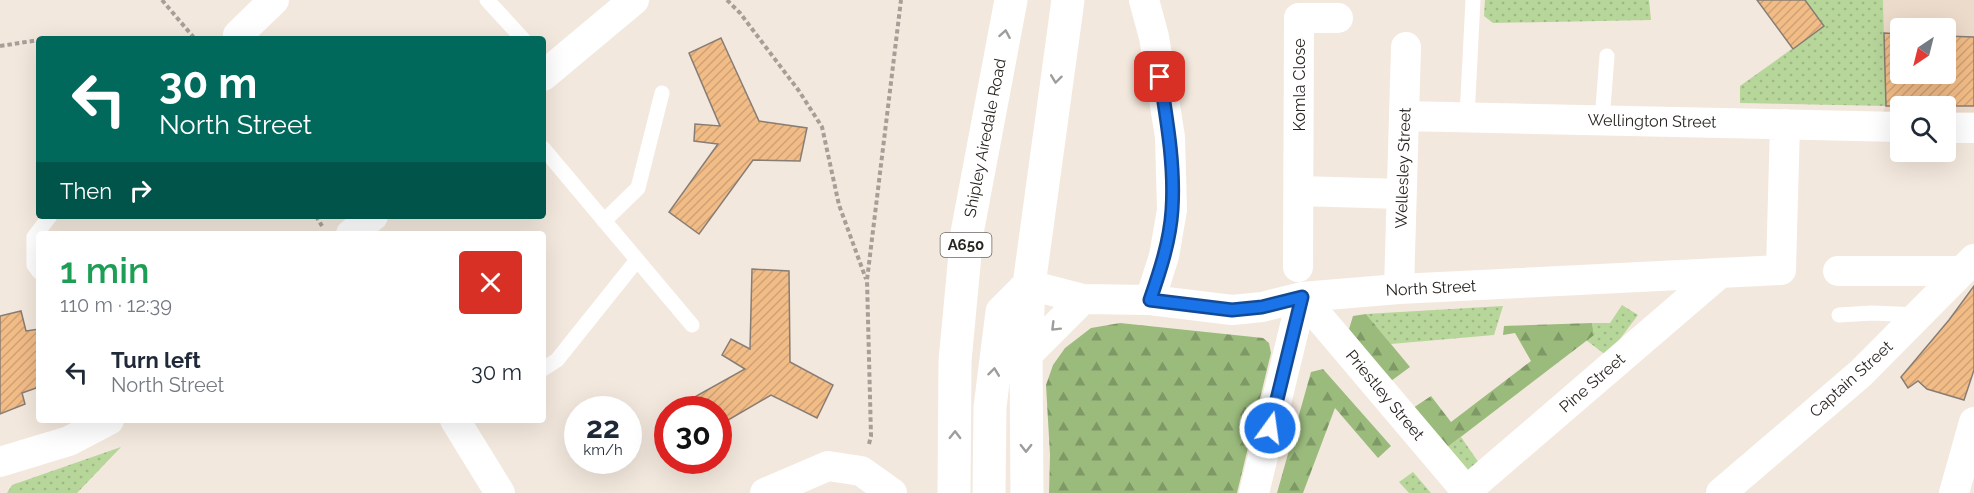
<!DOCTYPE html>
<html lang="en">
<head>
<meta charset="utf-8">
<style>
	body { margin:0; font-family:Raleway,sans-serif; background:#f2f2f3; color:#1f2937; height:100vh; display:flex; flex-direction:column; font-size:22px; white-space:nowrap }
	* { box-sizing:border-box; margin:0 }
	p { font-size:20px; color:#747a83 }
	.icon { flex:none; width:33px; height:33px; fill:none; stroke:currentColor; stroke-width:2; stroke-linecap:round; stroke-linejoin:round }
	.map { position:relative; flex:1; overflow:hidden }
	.side { position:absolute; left:36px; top:231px; width:510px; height:192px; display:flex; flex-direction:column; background:#fff; border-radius:6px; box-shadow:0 6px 24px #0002 }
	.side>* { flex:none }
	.hud { position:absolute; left:36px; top:36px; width:510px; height:183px; border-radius:6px; box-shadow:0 6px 24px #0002; background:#00695c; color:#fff; overflow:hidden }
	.needle { width:39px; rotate:215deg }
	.buttons { position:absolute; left:1890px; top:18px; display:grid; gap:12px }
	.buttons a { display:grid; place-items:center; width:66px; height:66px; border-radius:6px; background:#fff; box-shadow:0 6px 24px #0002; font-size:30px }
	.speed { position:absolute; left:564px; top:396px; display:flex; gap:12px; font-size:30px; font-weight:700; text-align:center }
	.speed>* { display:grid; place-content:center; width:78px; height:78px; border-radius:50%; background:#fff; box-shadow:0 6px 24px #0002; line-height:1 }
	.speed small { font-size:15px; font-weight:400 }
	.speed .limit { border:9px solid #d22; background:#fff; color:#111 }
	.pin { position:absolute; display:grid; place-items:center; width:51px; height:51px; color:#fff; margin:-26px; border-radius:12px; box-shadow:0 3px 9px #0006 }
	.me { position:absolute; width:66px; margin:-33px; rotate:14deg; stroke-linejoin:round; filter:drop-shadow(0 0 4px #0008) }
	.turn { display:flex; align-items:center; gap:21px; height:126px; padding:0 24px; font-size:27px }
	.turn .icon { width:78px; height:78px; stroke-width:2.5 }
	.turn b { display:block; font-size:42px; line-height:51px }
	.then { display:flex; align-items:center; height:57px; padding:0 24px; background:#0003; gap:12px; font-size:22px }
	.round { display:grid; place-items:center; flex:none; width:63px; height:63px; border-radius:6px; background:#f2f2f3 }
	.overview { display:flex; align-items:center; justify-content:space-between; height:102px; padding:0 24px }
	h1 { font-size:36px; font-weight:600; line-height:45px; color:#1e9e55 }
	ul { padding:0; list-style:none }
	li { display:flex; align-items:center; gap:18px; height:78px; padding:0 24px }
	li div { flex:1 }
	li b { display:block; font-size:22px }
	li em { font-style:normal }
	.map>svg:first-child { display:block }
	.built { fill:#ecdaca; fill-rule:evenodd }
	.grass { fill:url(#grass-dots) }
	.forest { fill:url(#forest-firs) }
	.building { fill:url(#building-hatch); stroke:#887d74; stroke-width:1.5 }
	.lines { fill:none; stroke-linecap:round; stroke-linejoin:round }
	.path { stroke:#a79f97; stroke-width:4; stroke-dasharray:4.5 3; stroke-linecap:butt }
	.service { stroke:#fff; stroke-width:15 }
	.minor { stroke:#fff; stroke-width:30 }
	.primary { stroke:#fff; stroke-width:33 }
	.oneway { stroke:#9f9d9b }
	.route-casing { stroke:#114b97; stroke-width:15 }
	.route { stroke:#1a73e8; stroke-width:10 }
	.labels { text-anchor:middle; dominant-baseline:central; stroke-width:4.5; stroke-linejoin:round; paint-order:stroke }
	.shield { fill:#fff; stroke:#696664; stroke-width:1.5 }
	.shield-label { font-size:15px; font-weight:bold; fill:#292521 }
	.street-label { font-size:16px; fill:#292521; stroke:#fff }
</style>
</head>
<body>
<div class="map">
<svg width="1974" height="493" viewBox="0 0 1974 493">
	<defs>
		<pattern id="grass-dots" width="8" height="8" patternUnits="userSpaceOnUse" patternTransform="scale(1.5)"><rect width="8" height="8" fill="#b7d69a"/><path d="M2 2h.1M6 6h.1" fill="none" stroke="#9db884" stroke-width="1.8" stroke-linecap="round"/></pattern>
		<pattern id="forest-firs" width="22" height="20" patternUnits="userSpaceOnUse" patternTransform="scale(1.5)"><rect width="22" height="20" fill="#9bbb7d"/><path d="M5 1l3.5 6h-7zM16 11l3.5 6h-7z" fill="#7e9866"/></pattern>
		<pattern id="building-hatch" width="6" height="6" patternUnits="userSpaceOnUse" patternTransform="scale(1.5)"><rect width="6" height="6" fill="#f2bc87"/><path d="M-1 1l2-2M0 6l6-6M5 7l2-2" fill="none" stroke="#d0a174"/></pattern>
	</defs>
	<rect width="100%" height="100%" fill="#f3e8dd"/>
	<path class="built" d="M1883 0H1974V112H1946V106H1900V112H1883L1886 105ZM1900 28H1946V74H1900Z"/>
	<path class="grass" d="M1485 0H1649L1651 20 1493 23 1484 16Z
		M1805 0H1883L1886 106 1740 103V86L1824 26Z
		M1622 305 1638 315 1607 356 1586 340 1594 334 1592 323H1610Z
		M1503 306 1494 335 1391 344 1366 314Z
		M1461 437 1479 463 1465 476 1445 449Z
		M121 447 77 493H7L12 485Z
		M1413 472 1431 493H1409L1399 482Z"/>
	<path class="forest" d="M1366 314 1410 367 1391 381 1349 329 1353 316Z
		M1120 323 1263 338 1269 343 1271 353 1237 493H1049L1050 455 1046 385 1053 365 1065 348 1091 328Z
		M1592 323 1594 335 1445 449 1413 408 1431 396 1451 422 1531 361 1515 333 1503 335 1504 326Z
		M1323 369 1391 446 1378 458 1335 408 1303 493H1277L1311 372Z"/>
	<path class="building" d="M1757 0H1805L1824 26 1793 49Z
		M1884 33 1900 34V74H1946V36L1974 37V106H1886Z
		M721 38 759 121 807 128 800 161 753 160 699 234 669 212 718 144 694 141 695 124 720 126 689 53Z
		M752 269 789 271 790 362 833 385 817 418 771 395 718 426V410L673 409 745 369 722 355 731 339 750 349Z
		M1974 286V370L1964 400 1927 389 1918 381 1908 388 1901 377 1949 320Z
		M21 311 26 331 39 329V387L22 393 25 404 0 414V316Z"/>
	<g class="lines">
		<path class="path" d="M162 0 195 39
			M727 0 740 13 799 91 822 127 839 205 866 279
			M0 46 39 40
			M316 216 322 226
			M869 444 871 436 867 280 901 0"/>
		<path class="service" d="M487 0 523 39
			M1467 117 1473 0
			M1602 120 1607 56
			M543 148 692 325
			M604 221 638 188 662 93
			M39 272 34 265V237L50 216
			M1839 315 1872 313 1919 315
			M543 369 557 360 637 260"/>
		<path class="minor" d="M1144 0 1154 37 1170 137 1172 210 1164 256 1150 300
			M238 35 274 0
			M543 76 634 0
			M1404 116 1900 127
			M1946 128H1974
			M1299 191 1401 194
			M351 234 373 216
			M1298 267 1299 18H1338
			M1838 271H1962
			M1029 285 1083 299 1150 300 1232 310 1262 307 1302 297 1399 289 1781 270 1785 124
			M1399 289 1406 47
			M1302 297 1468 493
			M1026 356 1083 299
			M455 420 500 493
			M0 462 69 441 109 420
			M765 493 828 466 861 471 892 493
			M1254 493 1302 297
			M1464 493 1720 273
			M1721 493 1861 373 1974 259
			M1954 493 1974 422"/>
		<path class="primary" d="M954 493 955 361 967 233 1011 0
			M989 493 990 407 1002 312 1029 285
			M1027 493 1026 356 1029 285 1068 0"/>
	</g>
	<defs><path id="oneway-chevron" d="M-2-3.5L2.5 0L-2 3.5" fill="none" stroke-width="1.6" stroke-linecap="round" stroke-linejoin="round" transform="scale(1.5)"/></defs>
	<g class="oneway">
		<use href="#oneway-chevron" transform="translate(1005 34) rotate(-80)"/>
		<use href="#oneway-chevron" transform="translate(1056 79) rotate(97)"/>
		<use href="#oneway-chevron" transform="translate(1055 327) rotate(135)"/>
		<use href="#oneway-chevron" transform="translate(994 372) rotate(-83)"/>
		<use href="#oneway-chevron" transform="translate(955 435) rotate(-89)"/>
		<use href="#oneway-chevron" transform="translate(1026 448) rotate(90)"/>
	</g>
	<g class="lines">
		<defs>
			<path id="route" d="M1160 77C1167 121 1175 166 1172 210 1170 241 1160 271 1150 300L1232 310 1262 307 1302 297 1270 428"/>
		</defs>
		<use href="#route" class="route-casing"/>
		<use href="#route" class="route"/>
	</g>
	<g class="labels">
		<rect class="shield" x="940.5" y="233" width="51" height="24" rx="4.5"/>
		<g class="shield-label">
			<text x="966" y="245">A650</text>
		</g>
		<g class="street-label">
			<text transform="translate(1299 85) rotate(-90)">Komla Close</text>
			<text transform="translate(1652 121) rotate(1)">Wellington Street</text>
			<text transform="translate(985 138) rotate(-79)">Shipley Airedale Road</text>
			<text transform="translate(1403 168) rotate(-88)">Wellesley Street</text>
			<text transform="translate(1431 288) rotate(-3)">North Street</text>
			<text transform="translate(1851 379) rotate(-42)">Captain Street</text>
			<text transform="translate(1592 383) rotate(-41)">Pine Street</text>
			<text transform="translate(1385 395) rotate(50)">Priestley Street</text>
		</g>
	</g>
</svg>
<div class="buttons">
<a><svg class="needle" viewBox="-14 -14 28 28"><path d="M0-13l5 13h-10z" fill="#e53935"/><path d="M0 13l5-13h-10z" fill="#747a83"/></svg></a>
<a><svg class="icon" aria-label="search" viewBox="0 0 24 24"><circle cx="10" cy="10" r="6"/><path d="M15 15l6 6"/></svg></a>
</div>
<div class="speed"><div>22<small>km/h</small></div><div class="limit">30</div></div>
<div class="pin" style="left:1160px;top:77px;background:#d93025"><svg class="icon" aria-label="arrive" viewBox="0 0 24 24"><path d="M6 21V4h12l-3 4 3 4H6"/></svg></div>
<svg class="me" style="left:1270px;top:428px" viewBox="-20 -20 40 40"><circle r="17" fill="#1a73e8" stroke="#fff" stroke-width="3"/><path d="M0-11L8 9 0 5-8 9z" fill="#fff"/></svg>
<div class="hud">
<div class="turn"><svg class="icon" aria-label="left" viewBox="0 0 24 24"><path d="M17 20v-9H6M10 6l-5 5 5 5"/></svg><div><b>30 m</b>North Street</div></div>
<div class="then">Then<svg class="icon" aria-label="right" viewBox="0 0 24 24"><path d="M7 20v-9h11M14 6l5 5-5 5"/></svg></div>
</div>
<section class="side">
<div class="overview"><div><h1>1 min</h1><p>110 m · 12:39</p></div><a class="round" style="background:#d93025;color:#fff"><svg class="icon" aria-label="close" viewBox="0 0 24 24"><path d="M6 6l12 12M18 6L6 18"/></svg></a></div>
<ul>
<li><svg class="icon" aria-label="left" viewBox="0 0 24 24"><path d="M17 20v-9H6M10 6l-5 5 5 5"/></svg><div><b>Turn left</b><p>North Street</p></div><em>30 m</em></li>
</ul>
</section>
</div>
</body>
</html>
